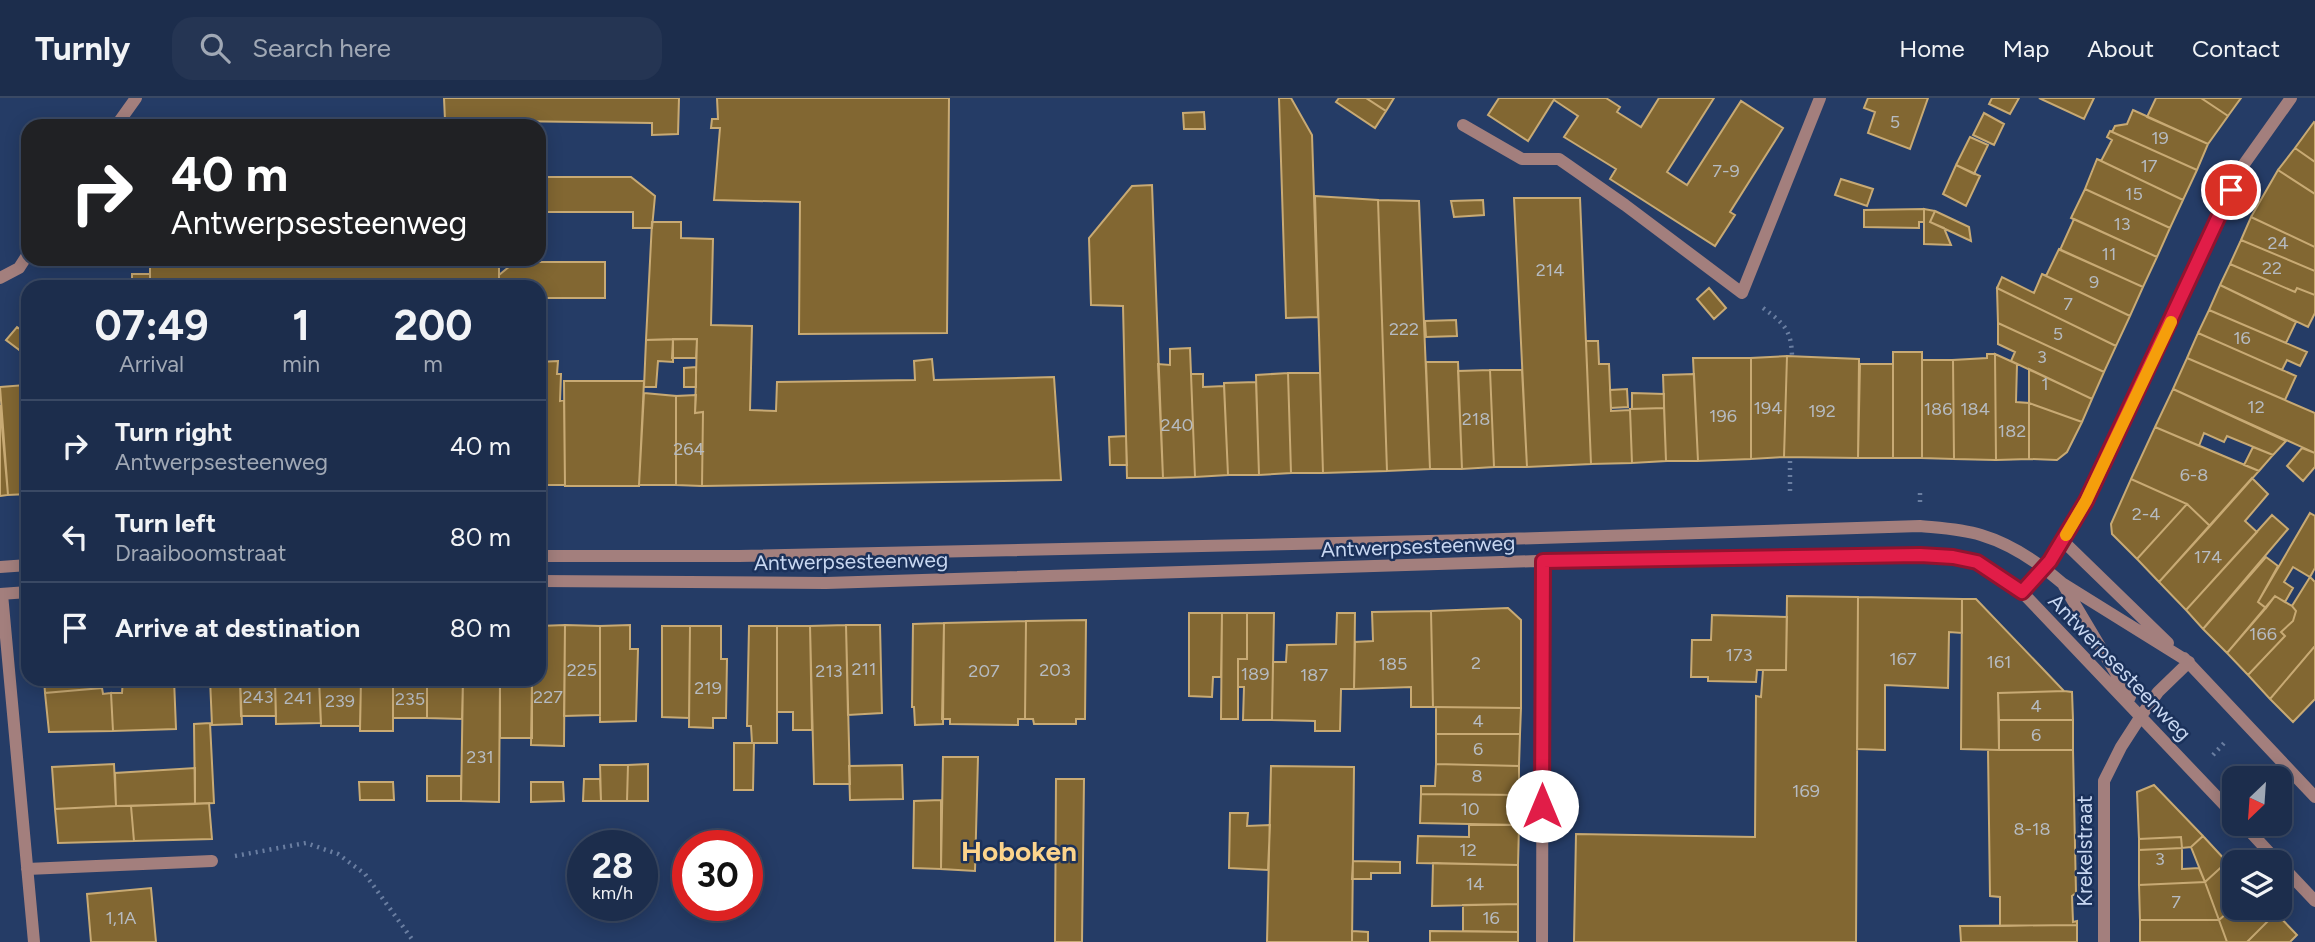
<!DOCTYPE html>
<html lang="en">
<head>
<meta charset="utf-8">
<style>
	body { margin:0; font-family:Figtree,sans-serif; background:#253553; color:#f1f3f6; height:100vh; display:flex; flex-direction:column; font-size:26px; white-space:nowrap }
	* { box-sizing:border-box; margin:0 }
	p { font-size:23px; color:#a0a8b5 }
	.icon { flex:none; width:38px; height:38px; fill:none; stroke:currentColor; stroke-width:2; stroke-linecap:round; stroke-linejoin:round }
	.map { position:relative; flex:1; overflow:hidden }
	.panel { position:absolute; left:21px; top:182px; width:525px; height:406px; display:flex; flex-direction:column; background:#1c2d4c; border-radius:21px; box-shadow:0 4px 18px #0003,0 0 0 2px #3a4964 }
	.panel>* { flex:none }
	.banner { position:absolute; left:21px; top:21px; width:525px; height:147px; border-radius:21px; box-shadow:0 4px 18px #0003,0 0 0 2px #3a4964; background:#202124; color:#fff; overflow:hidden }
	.needle { width:46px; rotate:205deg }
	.controls { position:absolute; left:2222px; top:668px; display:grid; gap:14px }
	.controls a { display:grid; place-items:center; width:70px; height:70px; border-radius:14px; background:#1c2d4c; box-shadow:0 4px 18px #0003,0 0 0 2px #3a4964; font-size:35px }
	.speed { position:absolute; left:567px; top:732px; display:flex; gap:14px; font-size:35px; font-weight:700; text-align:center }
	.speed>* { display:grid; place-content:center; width:91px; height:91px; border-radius:50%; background:#1c2d4c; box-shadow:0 4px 18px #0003,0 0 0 2px #3a4964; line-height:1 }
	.speed small { font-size:18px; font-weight:400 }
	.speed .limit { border:10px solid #d22; background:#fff; color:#111 }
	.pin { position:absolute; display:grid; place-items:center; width:60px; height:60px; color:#fff; margin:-30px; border:4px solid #fff; border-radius:50%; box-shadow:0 2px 7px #0007 }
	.me { position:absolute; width:77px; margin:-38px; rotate:0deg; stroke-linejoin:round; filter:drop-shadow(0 0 5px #0008) }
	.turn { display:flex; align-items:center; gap:24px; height:147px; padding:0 35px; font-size:32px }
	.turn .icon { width:91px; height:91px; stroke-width:2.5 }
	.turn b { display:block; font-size:49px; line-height:60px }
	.eta { display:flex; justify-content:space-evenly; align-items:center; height:119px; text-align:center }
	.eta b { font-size:42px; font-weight:700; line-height:49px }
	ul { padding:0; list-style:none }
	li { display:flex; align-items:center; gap:21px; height:91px; padding:0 35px; border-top:2px solid #3a4964 }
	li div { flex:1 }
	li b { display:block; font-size:26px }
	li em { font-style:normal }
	header { display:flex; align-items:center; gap:42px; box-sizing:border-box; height:98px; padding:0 35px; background:#1c2d4c; border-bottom:2px solid #3a4964 }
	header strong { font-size:33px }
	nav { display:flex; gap:38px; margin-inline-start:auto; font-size:24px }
	.search { width:490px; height:63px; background:#253553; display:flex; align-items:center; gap:18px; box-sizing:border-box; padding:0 24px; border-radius:21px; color:#a0a8b5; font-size:26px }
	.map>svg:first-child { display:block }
	.building { fill:#826732; stroke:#c8aa74; stroke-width:2 }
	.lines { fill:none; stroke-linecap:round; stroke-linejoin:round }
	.path { stroke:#6a7ea1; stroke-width:4.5; stroke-dasharray:2 5; stroke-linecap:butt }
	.minor { stroke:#a37f7d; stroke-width:12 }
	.route-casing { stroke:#92132f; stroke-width:18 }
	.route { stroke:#e11d48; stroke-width:12 }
	.slow { stroke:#f59e0b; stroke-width:12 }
	.labels { text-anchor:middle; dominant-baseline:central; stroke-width:5; stroke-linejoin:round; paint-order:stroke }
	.number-label { font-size:18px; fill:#b6bbc1 }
	.street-label { font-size:21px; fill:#c8d7f1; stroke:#1b315a }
	.district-label { font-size:28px; font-weight:bold; fill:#fcd48c; stroke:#1b315a }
</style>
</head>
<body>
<header>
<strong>Turnly</strong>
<div class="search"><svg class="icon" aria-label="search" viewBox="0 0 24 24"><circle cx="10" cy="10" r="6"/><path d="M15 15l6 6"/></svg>Search here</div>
<nav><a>Home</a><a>Map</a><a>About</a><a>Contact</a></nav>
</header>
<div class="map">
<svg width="2315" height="844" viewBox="0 0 2315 844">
	<rect width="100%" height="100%" fill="#253c66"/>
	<path class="building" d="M444 0H679L678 36 652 37V25L445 22Z
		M717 0H949L947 235 799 236 800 104 714 102 720 30H711L712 21H718Z
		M1279 0H1291L1312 37 1318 219 1286 220Z
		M1339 0H1366L1386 13 1375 30 1336 4Z
		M1366 0H1394L1386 13Z
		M1499 0H1555L1528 43 1488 17Z
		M1555 0H1606L1620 9 1617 14 1641 29 1659 0H1714L1667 74 1687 87 1741 3 1783 30 1730 114 1735 117 1715 148 1610 81 1616 71 1564 39 1578 18 1554 2Z
		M1868 0H1928L1910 51 1868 35 1875 14 1864 10Z
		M1992 0H2019L2010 16 1989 6Z
		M2039 0H2094L2084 21Z
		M2156 0H2201L2228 18 2208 46 2147 19Z
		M2201 0H2241L2228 18Z
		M2133 12 2208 46 2197 72 2112 34 2115 28 2127 26Z
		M1204 14 1205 31H1184L1183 15Z
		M1984 15 2004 26 1994 47 1973 37Z
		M2314 24 2315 25V64L2295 50Z
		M2110 33 2197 72 2183 102 2101 63 2112 42 2107 39Z
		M1970 39 1988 47 1974 76 1956 67Z
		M2295 50 2315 64V96L2278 72Z
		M2097 61 2183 102 2170 130 2085 91Z
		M1956 67 1980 78 1966 108 1943 96Z
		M2278 72 2315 96V149L2251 119Z
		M539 79H631L655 98 652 130H633V114H539Z
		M1841 81 1873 91 1867 108 1835 97Z
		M1152 87 1163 380H1127L1123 208 1091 207 1089 140 1132 88Z
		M2085 91 2170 130 2157 159 2071 120Z
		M1315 98 1378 102 1387 373 1323 375Z
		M1514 100H1580L1591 366 1527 369Z
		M1378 102 1419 103 1430 371 1387 373Z
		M1483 102 1484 117 1454 119 1451 103Z
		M1924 111V124H1919V130L1864 129V112Z
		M1924 111 1935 113 1930 124 1944 130 1951 147 1924 146Z
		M1935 113 1969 129 1971 143 1930 124Z
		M2251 119 2315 149V173L2241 142Z
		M2074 121 2157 159 2143 189 2060 152Z
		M652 124H681V140L713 141 711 227 752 228 750 312 776 313 777 284 915 282 914 263 932 261 934 282 1054 279 1061 382 702 388 703 314 695 315 697 241 646 242Z
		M2241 142 2315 173V197L2297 190 2295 194 2230 166Z
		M2059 151 2143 189 2130 218 2046 178Z
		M150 161H499V189H150Z
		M515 164H605V200H539V189H499V177Z
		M2230 166 2295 194 2297 190 2315 197V215L2308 229 2220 187Z
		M132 176H150V189H132Z
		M2042 176 2130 218 2116 248 1997 190 2002 179 2034 195Z
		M2220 187 2296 224 2286 245 2209 212Z
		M1709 190 1726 210 1714 221 1697 201Z
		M1997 190 2116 248 2104 274 1998 225Z
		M2209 212 2307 254 2300 268 2287 262 2282 272 2198 235Z
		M1456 222 1457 238 1426 239 1425 223Z
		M1998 225 2104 274 2092 301 2011 263 2015 254 1998 246Z
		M17 229 28 237V254L26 257 6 242Z
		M2198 235 2296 278 2285 302 2187 260Z
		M673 241H697L696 260H672Z
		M673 241V264L658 263 656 289H644L646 242Z
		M1586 243H1598L1599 266H1609L1611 313 1630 312 1632 365 1591 366Z
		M1190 250 1195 379 1163 380 1158 266 1170 267V251Z
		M1893 254H1922V360H1893Z
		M1987 256H1995L1996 362 1954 361 1953 262 1987 260Z
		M1995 256 2017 266 2016 304 2029 305V361L1996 362Z
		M1787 258 1859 261 1858 360 1784 359Z
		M1787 258 1784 359 1751 361V260Z
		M1693 260H1751V361L1698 363Z
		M2187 260 2315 315V355L2173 291Z
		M1922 262H1953L1954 361 1922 360Z
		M558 263 557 276H561L560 303 564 302 565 387H539V264Z
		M1426 264H1458L1462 371H1430Z
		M1860 266H1893V360H1858Z
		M696 269V289H684V270Z
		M2029 271 2092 301 2082 324 2029 305Z
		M1490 272H1522L1527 369H1494Z
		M1490 272 1494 369 1462 371 1458 273Z
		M1288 275H1320L1323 375H1291Z
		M1288 275 1291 375 1259 377 1256 277Z
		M1191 276H1203V289L1224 288 1228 377 1195 379Z
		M1694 276 1698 363H1666L1663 277Z
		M564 283H644L639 388H565Z
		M1256 284 1259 377H1228L1224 285Z
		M25 287 28 325V396L8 397 0 289Z
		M1627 291 1628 309 1611 310 1610 292Z
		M2173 291 2286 343 2273 357 2227 338 2224 344 2204 335 2199 348 2155 329Z
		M644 295 676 298V387H639Z
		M1632 295 1664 296V310L1632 311Z
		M696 297 695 315 703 314 702 388 676 387V298Z
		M2029 305 2082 324 2067 354 2057 362 2029 361Z
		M0 307 8 397 0 398Z
		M1664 310 1666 363 1632 365 1630 311Z
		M2155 329 2259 373 2210 428 2187 406 2131 381Z
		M1126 338 1127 367H1110L1109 339Z
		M2253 349 2273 357 2259 373 2244 367Z
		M2302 350 2315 355V369L2303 383 2287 368Z
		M2252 380 2268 396 2245 423 2257 434 2186 512 2159 484Z
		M2131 381 2187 406 2137 461 2112 436 2111 426Z
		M2187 406 2210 428 2159 484 2137 461Z
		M2310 415 2315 418V470L2310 479 2293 469 2284 484 2293 490 2285 504 2275 498 2266 510 2258 504Z
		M2272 417 2288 431 2203 531 2186 512Z
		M2266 459 2278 468 2258 504 2266 510 2227 555 2203 531Z
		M2310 479 2315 484V548L2270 601 2248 577 2285 538 2281 534 2293 523 2296 513 2292 508Z
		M1787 498 1858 499 1856 844H1574L1576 736 1755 739 1756 598 1761 599 1763 572H1786Z
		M2275 498 2292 508 2296 513 2293 523 2281 534 2285 538 2248 577 2227 555Z
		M1858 499 1962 501V535L1949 534 1948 590 1885 587V652L1857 651Z
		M1962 501H1976L2064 593 1998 595 1999 652 1961 651Z
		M1508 510 1521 522V610L1433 609 1431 513Z
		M1431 513 1433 609H1411V589L1354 591 1355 544 1373 543 1372 514Z
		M1189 515H1222L1221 579H1213L1212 599 1189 598Z
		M1222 515H1247V561H1238V621H1221Z
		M1247 515H1274L1272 622H1243L1244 589H1238V561H1247Z
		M1337 515H1355L1354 591H1341L1340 633H1315V623L1272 622 1273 564H1286L1287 547 1336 546Z
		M1712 517 1787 519 1786 572H1757L1756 584 1708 583V579H1691L1692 542H1711Z
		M1086 522 1085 621H1076V626H1034L1033 621H1025L1026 523Z
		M1026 523 1025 621H1018V627L950 626V621H942L944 525Z
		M944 525 943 626 915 627 914 609H912L913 526Z
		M565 527 600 528V617L564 618Z
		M565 527 564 648 531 647 532 581H539V528Z
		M630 527V551H638L636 623 600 624V528Z
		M846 527H880L882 615 848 617Z
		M846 527 850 686H814L810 528Z
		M662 528H690L689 620 662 619Z
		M690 528H721V561H727L726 620H713V630L689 629Z
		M749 528H777V645H754L753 692H734V645H752L751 628H747Z
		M777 528H810L812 632H793V614H777Z
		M2315 548V601L2293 624 2270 601Z
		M44 581H102V590L45 595Z
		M123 581H174L176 631 113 633 111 595H122Z
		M210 581H240L242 626 212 627Z
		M240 581H275L276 618H241Z
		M275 581H319L321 625 276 626Z
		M319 581H361L360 628H321Z
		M361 581H393V633H360Z
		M393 581H427V620H393Z
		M427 581H463L462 621 427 620Z
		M463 581H500L499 704 461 703Z
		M500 581H532V640H500Z
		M102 590 103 596 111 595 113 633 49 634 45 595Z
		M2064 593 2072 594 2073 622H1999L1998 595Z
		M1436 609 1521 610 1520 636H1436Z
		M1999 622H2073V652H1999Z
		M210 625 214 705 195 706 194 626Z
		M1436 636H1520L1519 668 1436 666Z
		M1988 652H2073L2076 795 2072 798 2073 824 2077 823V827L2000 828V799L1990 798Z
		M943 659H978L975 773 941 771Z
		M114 666 116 708 55 711 52 669Z
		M648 666V703H627L628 667Z
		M1436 666 1519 668V697L1421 696V688H1435Z
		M600 667H628L627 703H601Z
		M902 667 903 701 850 702 849 668Z
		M1271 668 1354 669 1352 844H1267Z
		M195 670V706L116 708 115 675Z
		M427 678H461V703H427Z
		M584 681H600L601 703H583Z
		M1056 681H1084L1082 844H1055Z
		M359 684H393L394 702H360Z
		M531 684H563L564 703 531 704Z
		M2154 687 2203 738 2191 749 2182 750 2181 739 2139 741 2137 694Z
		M1421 696 1519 697V727L1420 725Z
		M941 702V771L913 770 914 703Z
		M209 705 212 741 134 743 131 708Z
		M116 708H131L134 743 58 745 55 711Z
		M1230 715H1248L1247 728 1270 727 1268 772 1229 770Z
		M1469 726 1519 727 1518 767 1417 765 1418 738 1469 739Z
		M2203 738 2227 764 2205 784 2191 749Z
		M2181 739 2182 750 2139 752V741Z
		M2182 750V771L2199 770 2205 784 2139 787V752Z
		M1353 763 1400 764V775H1371V781H1352Z
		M2227 764 2235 772V808L2219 822 2205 784Z
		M1433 765 1518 767V806L1432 808Z
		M2205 784 2219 822H2140L2139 787Z
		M151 790 156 844H91L87 796Z
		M1518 806V834L1463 833V807Z
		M2235 808V810H2272L2276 815 2247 844H2227L2219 822Z
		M2276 815 2297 837 2290 844H2247Z
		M2140 822H2219L2227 844H2140Z
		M2077 827V844H1961L1960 828Z
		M1352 833 1368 834V844H1352Z
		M1430 833 1518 834V844H1430Z"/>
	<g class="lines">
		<path class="path" d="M1763 210C1785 226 1792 233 1792 261
			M1790 363V394
			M1920 404V393
			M2213 657 2226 643
			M235 758 306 745 338 756 365 776 414 844"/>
		<path class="minor" d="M1463 27 1522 61H1559L1625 107 1742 195 1820 0
			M116 28 136 0
			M0 180 19 170 28 156
			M2063 443 2168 545
			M539 458H739L1473 442 1920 428C1940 430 1962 431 1981 437 2011 446 2039 465 2062 485L2189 564
			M0 469 28 467
			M539 483 826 485 1537 463 1921 457 1953 459 1977 464 2022 494 2235 718
			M2064 488 2130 599
			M2022 494 2050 463 2086 403 2242 69 2291 0
			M0 496 28 494
			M2 496 34 844
			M2184 560 2315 699
			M2243 726 2279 765
			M2280 766 2315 803
			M27 771 212 763
			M1542 844 1543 463
			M2104 844V683L2121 649 2141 618 2158 594 2189 564"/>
	</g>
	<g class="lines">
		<defs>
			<path id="route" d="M1542 708 1543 463 1920 457 1953 459 1977 464 2022 494 2050 463 2086 403 2231 92"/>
		</defs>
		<use href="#route" class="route-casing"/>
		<use href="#route" class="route"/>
		<path class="slow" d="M2066 437 2086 403 2171 224"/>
	</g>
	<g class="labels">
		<g class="number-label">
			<text x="1895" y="24">5</text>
			<text x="2160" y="40">19</text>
			<text x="2149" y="68">17</text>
			<text x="1726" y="73">7-9</text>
			<text x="2134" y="96">15</text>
			<text x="2122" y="126">13</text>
			<text x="2278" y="145">24</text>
			<text x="2109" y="156">11</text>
			<text x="2272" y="170">22</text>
			<text x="1550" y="172">214</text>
			<text x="2094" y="184">9</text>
			<text x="2068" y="206">7</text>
			<text x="1404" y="231">222</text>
			<text x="2058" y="236">5</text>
			<text x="2242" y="240">16</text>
			<text x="2042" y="259">3</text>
			<text x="2045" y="286">1</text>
			<text x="2256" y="309">12</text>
			<text x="1768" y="310">194</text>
			<text x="1938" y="311">186</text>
			<text x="1975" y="311">184</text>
			<text x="1822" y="313">192</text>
			<text x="1723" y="318">196</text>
			<text x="1476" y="321">218</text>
			<text x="1177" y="327">240</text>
			<text x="2012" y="333">182</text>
			<text x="689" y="351">264</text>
			<text x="2194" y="377">6-8</text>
			<text x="2146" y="416">2-4</text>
			<text x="2208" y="459">174</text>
			<text x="2263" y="536">166</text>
			<text x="1739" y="557">173</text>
			<text x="1903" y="561">167</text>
			<text x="1999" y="564">161</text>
			<text x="1476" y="565">2</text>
			<text x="1393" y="566">185</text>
			<text x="864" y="571">211</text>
			<text x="582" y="572">225</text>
			<text x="1055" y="572">203</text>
			<text x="829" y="573">213</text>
			<text x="984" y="573">207</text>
			<text x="1255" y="576">189</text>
			<text x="1314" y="577">187</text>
			<text x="708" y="590">219</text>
			<text x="258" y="599">243</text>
			<text x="548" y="599">227</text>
			<text x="298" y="600">241</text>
			<text x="410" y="601">235</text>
			<text x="340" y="603">239</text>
			<text x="2036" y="608">4</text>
			<text x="1478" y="623">4</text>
			<text x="2036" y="637">6</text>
			<text x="1478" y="651">6</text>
			<text x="480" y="659">231</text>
			<text x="1477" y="678">8</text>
			<text x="1806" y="693">169</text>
			<text x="1470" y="711">10</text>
			<text x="2032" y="731">8-18</text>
			<text x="1468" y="752">12</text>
			<text x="2160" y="761">3</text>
			<text x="1475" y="786">14</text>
			<text x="2176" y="804">7</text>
			<text x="121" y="820">1,1A</text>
			<text x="1491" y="820">16</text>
		</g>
		<g class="street-label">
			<text transform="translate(1418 448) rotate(-2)">Antwerpsesteenweg</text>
			<text transform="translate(851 463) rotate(-1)">Antwerpsesteenweg</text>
			<text transform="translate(2120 569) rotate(46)">Antwerpsesteenweg</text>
			<text transform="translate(2084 753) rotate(-90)">Krekelstraat</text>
		</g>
		<g class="district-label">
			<text x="1019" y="753">Hoboken</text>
		</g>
	</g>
</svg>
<div class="controls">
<a><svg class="needle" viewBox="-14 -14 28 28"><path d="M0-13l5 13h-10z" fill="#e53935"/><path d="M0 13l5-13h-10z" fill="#a0a8b5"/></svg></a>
<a><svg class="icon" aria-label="layers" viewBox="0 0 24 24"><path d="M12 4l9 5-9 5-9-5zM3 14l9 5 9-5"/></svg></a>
</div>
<div class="speed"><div>28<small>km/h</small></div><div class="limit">30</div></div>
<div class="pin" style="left:2231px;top:92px;background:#d93025"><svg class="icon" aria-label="arrive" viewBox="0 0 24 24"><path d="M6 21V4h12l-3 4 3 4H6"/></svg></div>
<svg class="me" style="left:1542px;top:708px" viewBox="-20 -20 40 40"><circle r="19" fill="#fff"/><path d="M0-13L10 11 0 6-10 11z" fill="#e11d48"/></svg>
<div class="banner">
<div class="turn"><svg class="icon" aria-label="right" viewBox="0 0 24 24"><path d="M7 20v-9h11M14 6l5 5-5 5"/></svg><div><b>40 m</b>Antwerpsesteenweg</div></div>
</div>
<section class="panel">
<div class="eta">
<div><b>07:49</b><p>Arrival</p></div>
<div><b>1</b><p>min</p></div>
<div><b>200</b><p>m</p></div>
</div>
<ul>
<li><svg class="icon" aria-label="right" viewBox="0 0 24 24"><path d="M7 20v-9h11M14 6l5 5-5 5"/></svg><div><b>Turn right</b><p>Antwerpsesteenweg</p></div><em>40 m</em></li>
<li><svg class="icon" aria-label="left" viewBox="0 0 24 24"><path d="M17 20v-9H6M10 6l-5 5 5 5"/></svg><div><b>Turn left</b><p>Draaiboomstraat</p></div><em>80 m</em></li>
<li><svg class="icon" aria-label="arrive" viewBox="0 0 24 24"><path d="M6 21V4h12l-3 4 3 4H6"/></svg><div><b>Arrive at destination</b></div><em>80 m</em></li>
</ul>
</section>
</div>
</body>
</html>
